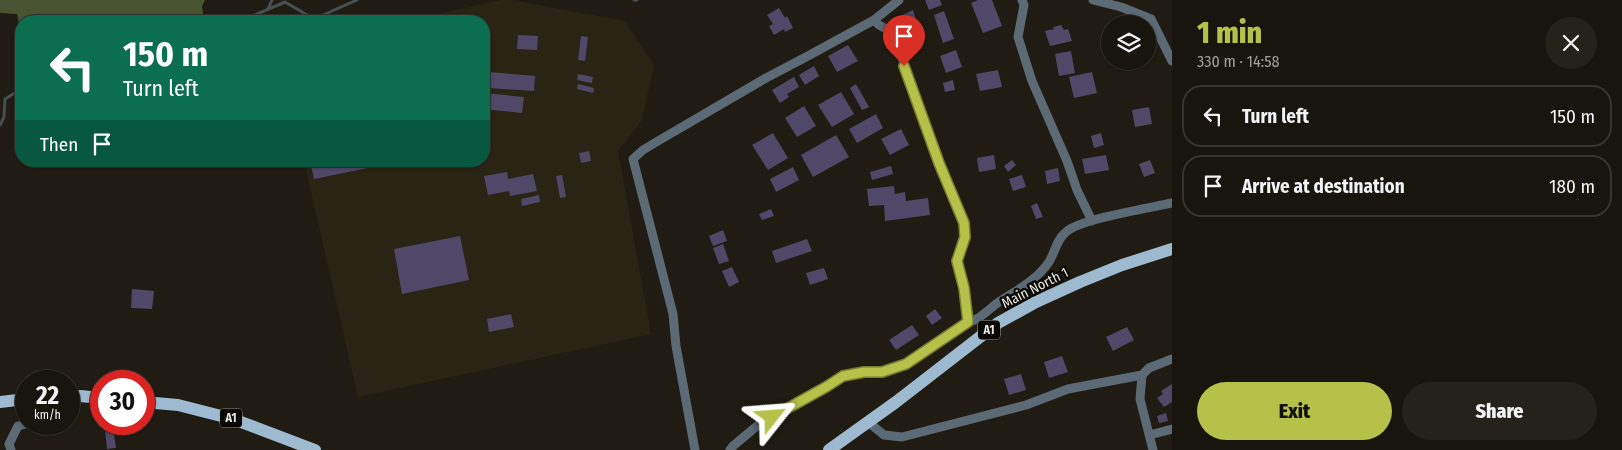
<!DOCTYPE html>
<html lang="en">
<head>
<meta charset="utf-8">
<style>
	body { margin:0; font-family:"Fira Sans Condensed",sans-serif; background:#25221c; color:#f1f3f6; height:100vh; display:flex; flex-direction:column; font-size:19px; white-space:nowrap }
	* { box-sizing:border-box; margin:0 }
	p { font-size:16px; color:#9f9f9e }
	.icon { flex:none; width:28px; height:28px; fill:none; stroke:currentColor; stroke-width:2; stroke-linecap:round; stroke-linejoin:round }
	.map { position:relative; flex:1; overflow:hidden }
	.side { display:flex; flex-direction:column; background:#18150e; width:450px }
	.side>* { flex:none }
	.guide { position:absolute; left:15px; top:15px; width:475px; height:152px; border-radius:20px; box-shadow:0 1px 4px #0004,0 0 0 1px #36342e; background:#0b6e4f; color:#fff; overflow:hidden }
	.controls { position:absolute; left:1101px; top:15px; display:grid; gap:10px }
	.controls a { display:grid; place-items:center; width:55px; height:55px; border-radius:50%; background:#18150e; box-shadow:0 1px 4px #0004,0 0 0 1px #36342e; font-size:25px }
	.speed { position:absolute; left:15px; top:370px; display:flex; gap:10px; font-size:25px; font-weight:700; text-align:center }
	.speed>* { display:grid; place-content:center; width:65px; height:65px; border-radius:50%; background:#18150e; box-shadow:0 1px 4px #0004,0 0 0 1px #36342e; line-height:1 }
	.speed small { font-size:12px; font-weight:400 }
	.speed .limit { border:8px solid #d22; background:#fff; color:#111 }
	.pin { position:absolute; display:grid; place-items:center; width:42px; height:42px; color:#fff; margin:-51px -21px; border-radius:50% 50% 50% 0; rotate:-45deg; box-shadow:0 0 5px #0007 }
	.pin .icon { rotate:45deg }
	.me { position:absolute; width:55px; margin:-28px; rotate:62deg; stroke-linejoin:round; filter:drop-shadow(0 0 4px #0008) }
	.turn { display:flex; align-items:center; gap:18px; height:105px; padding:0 25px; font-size:22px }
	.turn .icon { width:65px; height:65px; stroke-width:2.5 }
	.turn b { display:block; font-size:35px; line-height:42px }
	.then { display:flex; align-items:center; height:48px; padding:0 25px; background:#0003; gap:10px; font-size:19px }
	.round { display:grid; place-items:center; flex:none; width:52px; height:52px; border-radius:26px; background:#25221c }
	.overview { display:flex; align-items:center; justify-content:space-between; height:85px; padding:0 25px }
	h1 { font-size:30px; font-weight:800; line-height:38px; color:#b6c149 }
	.button { display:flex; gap:10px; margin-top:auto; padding:10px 25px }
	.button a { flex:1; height:58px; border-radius:30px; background:#b6c149; color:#111; font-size:20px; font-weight:800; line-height:58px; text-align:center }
	.button a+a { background:#25221c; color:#f1f3f6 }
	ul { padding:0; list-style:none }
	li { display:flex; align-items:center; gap:15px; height:62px; margin:0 10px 8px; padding:0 15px; border:2px solid #36342e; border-radius:20px }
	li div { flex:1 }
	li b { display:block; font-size:19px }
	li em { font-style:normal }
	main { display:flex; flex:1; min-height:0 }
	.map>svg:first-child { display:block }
	.built { fill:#2a2415 }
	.forest { fill:#4b5432 }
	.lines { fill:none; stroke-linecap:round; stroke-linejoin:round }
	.stream { stroke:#465054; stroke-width:3 }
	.building { fill:#4f4869 }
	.street { stroke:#5c6a75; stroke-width:9 }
	.primary { stroke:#9dbad1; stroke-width:12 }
	.route-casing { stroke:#767d2f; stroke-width:12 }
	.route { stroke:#b6c149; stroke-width:9 }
	.labels { text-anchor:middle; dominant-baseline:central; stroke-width:5; stroke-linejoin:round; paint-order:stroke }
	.shield { fill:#080704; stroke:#a6a49e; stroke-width:1 }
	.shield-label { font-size:12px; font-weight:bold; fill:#e9e7e0 }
	.street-label { font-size:14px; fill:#e9e7e0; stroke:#080704 }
</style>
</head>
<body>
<main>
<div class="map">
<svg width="1172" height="450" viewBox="0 0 1172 450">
	<rect width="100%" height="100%" fill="#201c13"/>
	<path class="built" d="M501 0H512L625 21 654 65 642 120 618 151 651 334 358 397 304 161H484V21H405Z"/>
	<path class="forest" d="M0 0H205L202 6 204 21H21V34L17 14 0 13Z"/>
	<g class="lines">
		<path class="stream" d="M634 0H637
			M268 9 272 0
			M241 21 285 2 314 19 357 0
			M0 125 4 117 5 99 21 89"/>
	</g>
	<path class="building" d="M925 0H940L942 5 929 10Z
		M978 0H992L1002 26 983 33 971 3Z
		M779 8 785 18 787 16 793 28 785 32 784 29 774 35 769 26 773 24 767 15Z
		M913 10 917 22 905 27 900 16Z
		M944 11 954 39 943 43 934 15Z
		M1061 25 1064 30 1068 29 1072 41 1050 46 1045 31 1054 29 1053 27Z
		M518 35 538 36 537 50 517 49Z
		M581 36 588 37 585 61 578 60Z
		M848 45 858 61 837 72 828 56Z
		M956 50 962 67 946 73 940 56Z
		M1071 51 1075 73 1059 76 1055 54Z
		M814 66 819 76 805 85 799 75Z
		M998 70 1002 87 980 91 976 74Z
		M489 72 535 76 534 91 488 88Z
		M1092 72 1097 93 1074 98 1069 77Z
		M578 74 593 77 592 83 577 80Z
		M794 77 799 87 787 94 789 97 780 103 772 90Z
		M953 80 955 90 945 92 943 83Z
		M578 84 594 88 593 93 577 89Z
		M856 84 869 107 862 110 850 88Z
		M841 92 854 114 832 127 818 105Z
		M484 93 524 97 522 113 484 109Z
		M804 106 816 126 797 137 785 118Z
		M1149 107 1152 124 1135 127 1132 110Z
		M876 114 883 128 857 143 849 129Z
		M901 129 909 145 890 155 881 139Z
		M773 133 788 158 768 170 752 145Z
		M1101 133 1104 145 1094 148 1091 136Z
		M836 135 849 157 813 177 801 155Z
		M589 151 591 161 581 163 579 153Z
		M994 155 996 169 979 172 977 158Z
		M1106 155 1109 170 1085 174 1082 159Z
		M1012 160 1016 165 1008 172 1004 166Z
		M1150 160 1155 173 1144 177 1139 164Z
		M310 161H397V162L314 179Z
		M891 166 893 174 872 180 870 172Z
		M793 167 799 180 776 192 770 179Z
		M1058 168 1060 181 1047 184 1045 171Z
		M507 172 508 179 533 174 537 191 510 196 509 191 488 195 484 176Z
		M562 175 566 197 560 198 556 176Z
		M1022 175 1026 187 1013 191 1009 179Z
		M894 186 895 194 905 192 906 201 928 198 930 215 885 221 884 205 869 206 867 189Z
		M539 195 540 202 522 206 521 199Z
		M1037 203 1043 217 1036 219 1031 206Z
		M771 209 774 216 762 220 759 214Z
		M723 230 727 241 713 246 709 236Z
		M460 236 469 280 402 294 394 249Z
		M807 239 812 251 776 263 772 251Z
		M723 244 729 261 719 264 713 248Z
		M732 267 739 282 729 287 722 271Z
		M824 268 828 279 810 285 806 273Z
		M132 289 154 291 152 309 131 308Z
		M935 309 942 318 932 325 926 316Z
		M511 314 514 327 489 332 487 319Z
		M912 325 919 335 896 350 889 340Z
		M1127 327 1134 340 1113 351 1106 337Z
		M1062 356 1068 372 1049 378 1044 362Z
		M1021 374 1026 390 1009 395 1004 379Z
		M1172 384V402L1164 407 1157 398 1163 394 1161 391Z
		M1166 413 1168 421 1159 423 1157 416Z
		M113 428 116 448 107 449 105 429Z"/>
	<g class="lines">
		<path class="street" d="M1022 0 1024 5 1018 37 1032 81 1067 161 1077 190 1092 221
			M1093 0 1121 7 1151 19 1172 61
			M874 20 899 0
			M1142 375 1140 399 1153 450
			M69 414 80 396
			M868 422 884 435 902 437 1026 405 1068 389 1142 375 1149 368 1172 359
			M1150 435 1172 429
			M11 450 9 444 18 426 26 424
			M695 450 676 346 673 314 633 159 643 150 658 141 766 78 806 57 874 20C881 30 889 26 895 38L939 163 964 223 965 237 957 261 964 287 967 322
			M730 450 733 446 763 421 826 387 843 376 863 372H882L906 364 967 322C978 321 987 311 996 304 1015 291 1035 282 1049 262 1055 252 1057 239 1066 232 1080 219 1150 208 1172 203"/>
		<path class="primary" d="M69 396H80L101 398
			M0 402 26 399
			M144 402 178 405 233 419 315 450
			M829 450 896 402 998 323 1036 302 1080 282 1122 265 1172 249"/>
	</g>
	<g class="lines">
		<defs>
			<path id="route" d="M772 417 826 387 843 376 864 372H882L906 364 968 322 964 288 957 261 965 237 964 223 939 163 904 66"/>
		</defs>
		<use href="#route" class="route-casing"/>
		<use href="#route" class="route"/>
	</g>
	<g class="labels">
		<g class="shield">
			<rect x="978" y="320.5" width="22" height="19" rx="4"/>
			<rect x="220" y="408.5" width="22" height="19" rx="4"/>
		</g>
		<g class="shield-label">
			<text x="989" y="330">A1</text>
			<text x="231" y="418">A1</text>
		</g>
		<g class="street-label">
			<text transform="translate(1035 288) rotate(-27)">Main North 1</text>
		</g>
	</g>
</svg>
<div class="controls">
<a><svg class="icon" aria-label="layers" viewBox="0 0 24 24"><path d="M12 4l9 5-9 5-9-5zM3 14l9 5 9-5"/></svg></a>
</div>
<div class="speed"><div>22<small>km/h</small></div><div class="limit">30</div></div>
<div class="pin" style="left:904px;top:66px;background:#d93025"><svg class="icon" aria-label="arrive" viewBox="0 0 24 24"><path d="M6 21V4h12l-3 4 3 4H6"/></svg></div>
<svg class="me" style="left:772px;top:417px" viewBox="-20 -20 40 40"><path d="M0-17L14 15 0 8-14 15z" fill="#b6c149" stroke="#fff" stroke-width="4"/></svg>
<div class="guide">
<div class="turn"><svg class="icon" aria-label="left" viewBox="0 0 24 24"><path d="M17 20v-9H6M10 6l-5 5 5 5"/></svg><div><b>150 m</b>Turn left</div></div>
<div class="then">Then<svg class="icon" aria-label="arrive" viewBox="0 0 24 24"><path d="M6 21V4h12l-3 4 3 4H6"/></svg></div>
</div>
</div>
<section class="side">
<div class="overview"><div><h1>1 min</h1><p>330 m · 14:58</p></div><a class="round"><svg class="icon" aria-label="close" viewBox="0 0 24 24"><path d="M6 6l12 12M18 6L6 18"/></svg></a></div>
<ul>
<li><svg class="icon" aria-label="left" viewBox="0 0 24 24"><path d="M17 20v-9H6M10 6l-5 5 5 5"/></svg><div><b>Turn left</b></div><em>150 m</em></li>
<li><svg class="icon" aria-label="arrive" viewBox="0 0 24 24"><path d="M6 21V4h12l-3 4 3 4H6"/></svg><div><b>Arrive at destination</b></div><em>180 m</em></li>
</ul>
<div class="button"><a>Exit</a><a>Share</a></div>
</section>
</main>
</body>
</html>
